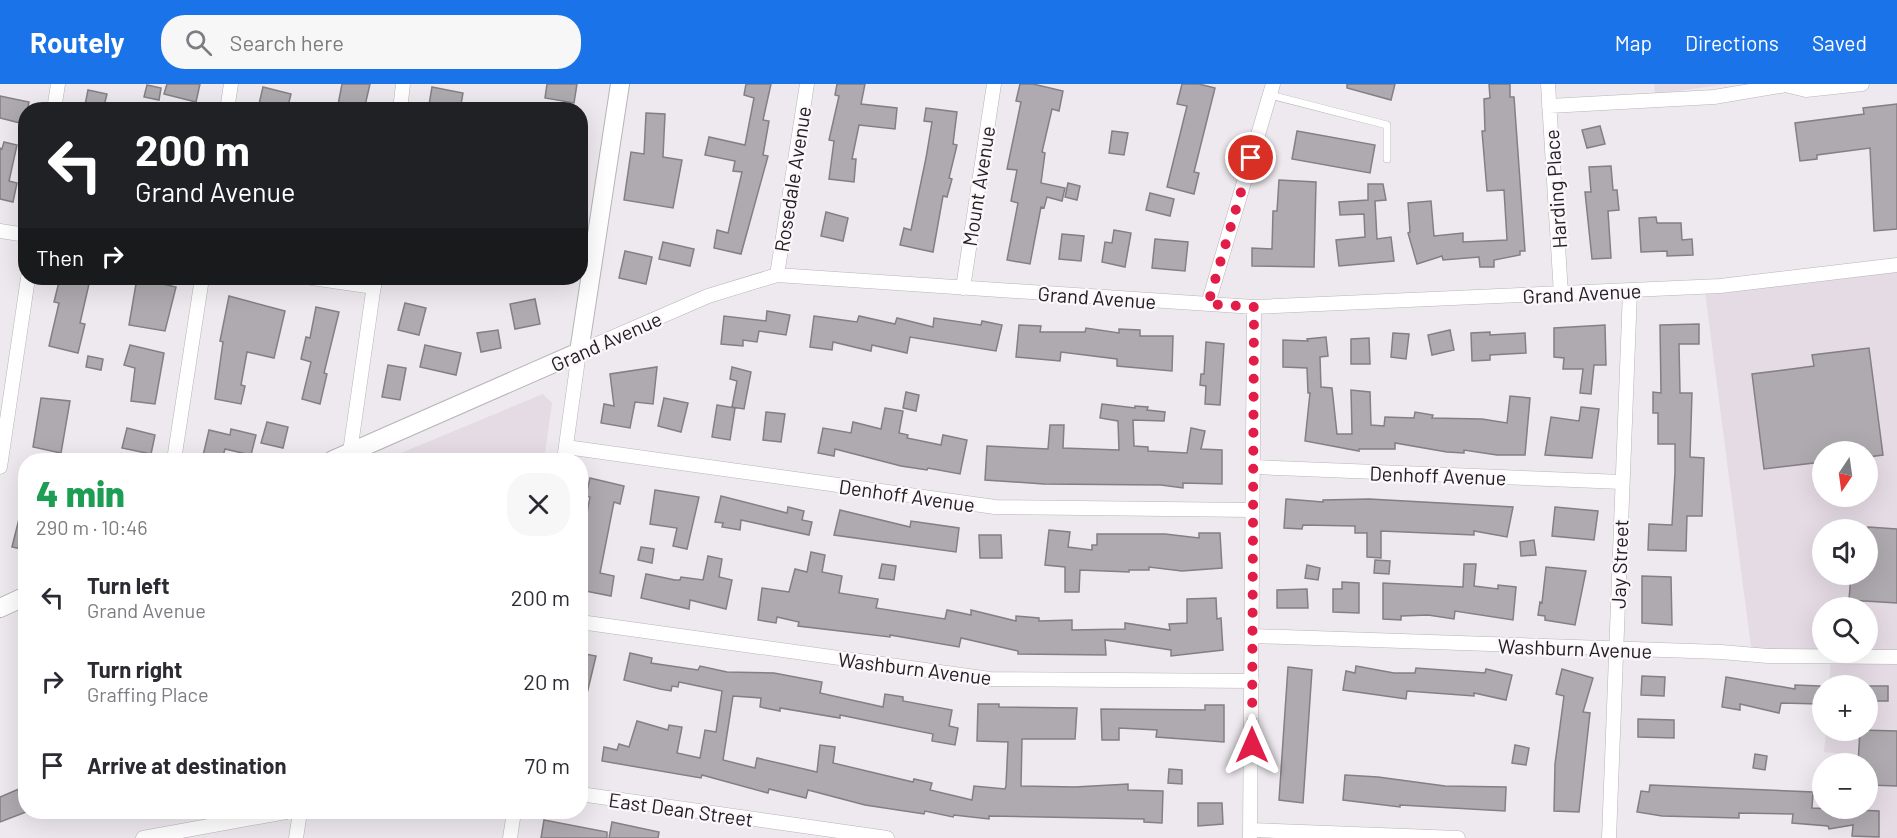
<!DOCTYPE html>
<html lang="en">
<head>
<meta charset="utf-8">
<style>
	body { margin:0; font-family:Barlow,sans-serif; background:#f7f7f7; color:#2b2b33; height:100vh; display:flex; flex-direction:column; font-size:22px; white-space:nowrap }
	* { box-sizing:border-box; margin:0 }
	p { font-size:20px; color:#7c7c81 }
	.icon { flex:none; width:33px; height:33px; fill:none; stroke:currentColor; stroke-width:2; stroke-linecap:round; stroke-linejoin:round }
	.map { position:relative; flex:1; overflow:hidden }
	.side { position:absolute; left:18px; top:369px; width:570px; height:366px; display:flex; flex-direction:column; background:#fff; border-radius:24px; box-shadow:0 6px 24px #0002 }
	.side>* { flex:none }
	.banner { position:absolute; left:18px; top:18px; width:570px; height:183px; border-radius:24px; box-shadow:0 6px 24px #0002; background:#202124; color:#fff; overflow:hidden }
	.needle { width:39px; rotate:193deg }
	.tools { position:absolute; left:1812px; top:357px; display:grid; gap:12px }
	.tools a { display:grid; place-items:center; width:66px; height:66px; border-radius:50%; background:#fff; box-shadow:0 6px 24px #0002; font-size:30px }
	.pin { position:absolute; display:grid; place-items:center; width:51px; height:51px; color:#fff; margin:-26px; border:3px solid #fff; border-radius:50%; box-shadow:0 2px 6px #0007 }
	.me { position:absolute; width:66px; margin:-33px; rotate:0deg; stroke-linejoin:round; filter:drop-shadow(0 0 4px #0008) }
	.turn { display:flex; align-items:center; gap:21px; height:126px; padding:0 18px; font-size:27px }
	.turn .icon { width:78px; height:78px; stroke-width:2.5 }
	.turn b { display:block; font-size:42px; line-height:51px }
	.then { display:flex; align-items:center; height:57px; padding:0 18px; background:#0003; gap:12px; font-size:22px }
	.round { display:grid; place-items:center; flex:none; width:63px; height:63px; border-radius:24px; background:#f7f7f7 }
	.headline { display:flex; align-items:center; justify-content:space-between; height:102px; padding:0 18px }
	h1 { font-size:36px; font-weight:800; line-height:45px; color:#1e9e55 }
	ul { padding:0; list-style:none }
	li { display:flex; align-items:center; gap:18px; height:84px; padding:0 18px }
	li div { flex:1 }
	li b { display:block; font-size:22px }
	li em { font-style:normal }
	header { display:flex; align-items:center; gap:36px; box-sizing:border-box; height:84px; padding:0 30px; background:#1a73e8; color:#fff }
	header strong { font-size:28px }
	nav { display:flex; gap:33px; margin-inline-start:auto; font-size:21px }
	.search { width:420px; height:54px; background:#f7f7f7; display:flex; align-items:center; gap:15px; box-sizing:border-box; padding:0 21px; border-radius:24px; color:#7c7c81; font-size:22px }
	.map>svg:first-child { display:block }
	.built { fill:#e5dbe5; fill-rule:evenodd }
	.building { fill:#aeaaaf; stroke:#837f83; stroke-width:1.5 }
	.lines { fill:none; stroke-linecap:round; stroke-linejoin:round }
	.service-casing { stroke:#b8b4b8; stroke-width:8 }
	.minor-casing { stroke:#b8b4b8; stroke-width:15 }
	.tertiary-casing { stroke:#b8b4b8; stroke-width:20 }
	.service { stroke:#fff; stroke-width:7 }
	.minor { stroke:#fff; stroke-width:14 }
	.tertiary { stroke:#fff; stroke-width:18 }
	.route { stroke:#e11d48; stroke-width:10; stroke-dasharray:0 18 }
	.labels { text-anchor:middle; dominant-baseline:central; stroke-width:4.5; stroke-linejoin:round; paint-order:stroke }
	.street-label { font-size:20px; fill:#222022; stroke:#fbf7fb }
</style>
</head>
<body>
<header>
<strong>Routely</strong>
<div class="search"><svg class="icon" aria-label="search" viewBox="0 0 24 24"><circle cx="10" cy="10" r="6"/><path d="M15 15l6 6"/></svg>Search here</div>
<nav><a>Map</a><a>Directions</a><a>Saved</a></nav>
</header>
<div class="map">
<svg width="1897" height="754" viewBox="0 0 1897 754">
	<rect width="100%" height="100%" fill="#eee9ee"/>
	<path class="built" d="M1654 0H1728L1655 10Z
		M1897 179V754H1852V725L1868 724V680L1847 679V670L1824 668 1826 647 1868 646V602L1829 601 1831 572 1752 571 1704 200ZM1822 368H1868V412H1822ZM1822 446H1868V490H1822ZM1822 524H1868V568H1822Z
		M543 310 552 319 544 376H384Z"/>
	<path class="building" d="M167 0H200L196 18 164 10Z
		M342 0H370L364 26H337Z
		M547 0H577L574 19 545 14Z
		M746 0H771L763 36 769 37 763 71 768 72 741 170 714 164 717 146 728 149 742 88 733 87 735 77 705 71 709 53 745 61 754 14 744 11Z
		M837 0H865L861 20 897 24 895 45 859 41 852 75H856L854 98 829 95 834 57 829 56 839 12 835 11Z
		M1020 0H1033L1063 7 1059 27 1052 25 1042 68 1045 69 1041 99 1065 104 1062 117 1047 113 1044 124 1041 123 1030 180 1007 176 1018 119 1011 117 1017 86 1007 85 1021 18 1016 17Z
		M1182 0H1199L1215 4 1194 88 1199 89 1194 110 1167 103 1187 22 1177 20Z
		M1347 0H1395L1391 16 1347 4Z
		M1489 0H1510V13H1514L1525 167H1520V171L1494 176V183H1480L1479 173 1443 176 1442 172 1417 180 1408 149 1410 148 1408 119 1431 117 1434 152 1463 149V158L1507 156 1504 106 1487 107 1482 47H1485L1484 15 1490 14Z
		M147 1 161 4 159 16 144 13Z
		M263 3 291 10 287 26 259 20Z
		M432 3 463 9 460 26 429 21Z
		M88 6 107 10 103 26H84Z
		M0 12 29 18 24 40 0 34Z
		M1897 20V145L1874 147 1870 64 1817 71V75L1800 77 1795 39 1864 30 1863 24Z
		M926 24 957 28 953 60 957 61 949 94 952 95 947 113 943 112 933 168 900 161 904 144 911 146 926 74 932 38 924 37Z
		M646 29 665 30 663 73 682 76 673 124 624 116 631 68 644 70Z
		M1600 42 1605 60 1587 64 1582 46Z
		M1112 47 1128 49 1124 71 1109 69Z
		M1297 47 1375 61 1370 89 1292 75Z
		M4 58 17 61 9 97 17 99 13 118 0 115V64L2 65Z
		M1611 82 1613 106H1617L1619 126 1608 127 1611 174 1592 175 1585 108H1591L1589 83Z
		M1279 96 1316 98 1314 183 1252 182V164L1272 165 1273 127H1277Z
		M1068 99 1080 102 1077 116 1065 113Z
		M1368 100H1383L1386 116 1375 117 1377 155 1391 153 1394 177 1339 182 1336 156 1365 153 1364 130 1340 131 1339 118 1368 116Z
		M1150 109 1174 115 1170 132 1146 126Z
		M826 128 848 134 843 157 821 152Z
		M1656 133 1657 139H1681L1682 156 1692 155 1693 171 1667 172V167L1641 168 1639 134Z
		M1114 146 1131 149 1125 183 1102 178 1105 158 1112 159Z
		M1062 150 1084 152 1081 177 1059 175Z
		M1155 155 1188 158 1185 187 1152 184Z
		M663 158 694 165 690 182 659 175Z
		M625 167 652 173 646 200 619 194Z
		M60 194 89 200 80 239 85 240 78 269 49 262 59 219 54 218Z
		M137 194 176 203 165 247 129 241Z
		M229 212 285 227 274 274 247 268 241 301 245 302 241 320 215 315 223 258 220 257Z
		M535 215 540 240 515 245 510 220Z
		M405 219 426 224 419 251 398 246Z
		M316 223 339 228 324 289 327 290 320 320 302 315 311 278 301 275 306 253 310 254Z
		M767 227 790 231 786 251 759 247 757 258 743 256V262L721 260 724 232 766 237Z
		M814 232 857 238 859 232 895 240 897 234 933 243 934 234 981 241 982 237 1002 241 996 267 910 253 907 269 872 261 871 267 833 258 832 266 810 263Z
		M1699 240V260H1679L1680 309H1692L1690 373 1704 374 1702 432H1687L1686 467 1648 466 1649 440 1672 441 1675 388V360H1658V329H1653V308L1661 309 1660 241Z
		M1019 241 1041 242 1040 248H1085L1086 244 1119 249V245L1140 246V252H1173L1172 287 1117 282V275L1061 268 1060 277 1016 273Z
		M1605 241 1606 281H1594L1591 310 1580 309 1583 285H1563L1564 274 1554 273V244Z
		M498 246 501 264 481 268 477 249Z
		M1450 246 1454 266 1432 271 1428 251Z
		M1490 248V251L1525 249 1526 269 1490 271V276L1472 277 1471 249Z
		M1393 249 1409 250 1406 275 1391 273Z
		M1326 253 1328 272 1320 273 1321 303 1332 304 1337 350H1352L1351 306 1370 308 1371 341 1384 342 1385 333 1414 334 1415 328 1433 331 1432 334 1482 335 1507 339 1510 312 1530 314 1525 371H1497L1464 366V369L1447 368 1395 359V365H1359V367L1305 357 1310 309H1308L1307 284 1283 283V256L1308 257 1307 255Z
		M1369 254 1370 280H1351V255Z
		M1206 258 1224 260 1220 321 1205 320 1206 302 1200 301 1201 290H1204Z
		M130 261 164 269 155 320 131 317 135 284 124 281Z
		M425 261 461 269 456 291 420 283Z
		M1869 264 1883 371 1868 373V368H1822V378L1764 385 1752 290 1814 282 1812 271Z
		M88 272 103 275 101 286 86 283Z
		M388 281 406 284 400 316 382 313Z
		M657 283 653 320 635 318 630 344 601 339 604 320 614 322 610 290Z
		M732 283 751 288 744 325 732 323 737 297 730 295Z
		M906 308 919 311 916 327 903 324Z
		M41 314 70 317 61 369 33 363Z
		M664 314 688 319 681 348 658 342Z
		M1102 320 1135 324V322L1148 323 1147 326 1165 328 1164 337 1133 336 1134 362 1148 363V367L1187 369 1191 344 1205 347 1201 365 1222 366V400L1183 399V404L1161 401 1044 400 985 396 987 362 1048 365 1050 341H1064L1063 364 1119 366 1118 337 1100 334Z
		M717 321 735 324 730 356 712 353Z
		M1581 323 1599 325 1592 374 1545 371 1551 333 1579 337Z
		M885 324 903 327 899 349 908 351 907 354 941 361 943 351 967 356 960 390 928 384 927 386 901 382 835 365 834 372 818 369 823 344 851 349 853 338 881 345Z
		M766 328 785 330 781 358 763 356Z
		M267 338 288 343 283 364 261 359Z
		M127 344 155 351 151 370 122 364Z
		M231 345 256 351 251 371 225 365 222 376H202L209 346 230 351Z
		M590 394 624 402 620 420 614 418 600 489 614 492 611 512 580 506V467L590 413 586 412Z
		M655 406 699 413 687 465 673 462 677 444 650 440Z
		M721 412 787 429 788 423 804 427 802 436 812 438 809 451 741 436 740 446 722 443 723 439 715 438Z
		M1286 415 1323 418V416L1369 415 1513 423 1507 453 1474 447V451L1381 447V474L1367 473V449H1355V442L1303 441 1302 445 1284 444Z
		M1555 423 1598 427 1594 456 1552 452Z
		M840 426 910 443 911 437 959 444 956 468 834 451Z
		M21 427 26 428V466L12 463Z
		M1868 443 1897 445V519L1849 516 1851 490H1868Z
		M1049 446 1070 448 1068 463 1092 466V461H1097V450H1165L1199 454V449H1220L1222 484 1182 487 1149 483V486H1129V488L1080 486 1079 508H1065V483L1045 481Z
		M979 451H1001L1002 474H980Z
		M1534 456 1536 471 1521 472 1520 458Z
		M641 463 654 465 652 479 638 476Z
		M811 468 825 471 822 488 842 492 839 509 878 515 876 524 945 535 947 526 971 531V526L1016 537V532L1039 534V537L1072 536V546L1125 545V539L1170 546 1169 540 1187 539V515L1216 514 1217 535 1221 534 1223 566 1171 572V566L1105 556 1106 571 1018 570V567L961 554 959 563 890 551V553L798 542 799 538 777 533 776 539 758 536 762 504 789 508 795 485 807 488Z
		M708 472 722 475 719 493 732 496 726 525 690 516 689 525 641 514 646 490 675 496H680L681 493 703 496Z
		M1375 476 1390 477 1389 490 1374 489Z
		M882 480 896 482 894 496 879 494Z
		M1464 480H1476L1474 502 1498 505V501L1516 503 1513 536 1455 527 1454 535 1428 531 1401 532V536L1383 535V499L1463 503Z
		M1307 481 1320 484 1318 496 1305 494Z
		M1546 483 1586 487 1575 541 1545 536V532L1538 531 1540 518 1542 519Z
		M1642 492 1671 493 1672 541 1642 539Z
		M1342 498 1359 499V529L1333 528V505H1342Z
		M1307 505 1308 524H1277V506Z
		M580 569 596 572 585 618H580Z
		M630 569 652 574 651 579 698 586 700 582 727 588 774 589 822 598 820 609 883 623 885 610 903 613V617L952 626 949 642 958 644 955 661 932 657 933 650 840 631V634L780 624V627L760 623 761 614 733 612 723 676 755 684 757 674 817 688 820 661 835 663 833 679 913 698 914 695 932 699 930 706 972 716 974 702 1005 705 1006 702 1008 658 977 657 978 620H999V623L1077 624 1075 655H1022L1021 702 1075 703 1128 700V706L1163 707 1162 739 1144 738V735L1094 734 989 732V735L954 731 953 733 925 727 924 730 865 721 808 706 806 714 769 705 768 709 702 691 701 694 602 677 604 663 617 666 619 660 629 663 637 637 668 646 669 641 682 643 677 669 700 674 705 646 716 648 722 607 679 598 678 603 672 602 671 607 660 605 624 596Z
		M1356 582 1394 589H1415L1416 584 1485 589 1486 585 1512 591 1506 616 1474 609V612L1407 607 1406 615 1343 606 1346 587 1355 589Z
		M1288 583 1312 586 1303 719 1279 716Z
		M1562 585 1593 594 1583 628 1590 629 1579 728 1554 727 1555 680 1564 612 1556 610Z
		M1642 592 1665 593 1664 612 1641 611Z
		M1726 593 1795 605V601L1820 602 1819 620 1781 619 1779 629 1740 620V626L1722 623Z
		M1868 602H1888V617H1868Z
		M1205 621H1224V658L1156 653 1157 646 1119 644V656H1102L1101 625 1205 626Z
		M1638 635 1674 636V654L1638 653Z
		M1860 646 1897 647V702L1868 701V680H1858Z
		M1515 661 1529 664 1526 681 1512 679Z
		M1755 670 1767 672 1765 686 1753 684Z
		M1169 685 1182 686V700L1168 699Z
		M1345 691 1378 693 1445 702 1506 703 1505 727 1400 721V723L1343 716Z
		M1650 701 1813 708 1812 724 1879 727V753L1852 752 1853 741 1829 745 1828 742 1792 739 1793 730 1739 729V734L1662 732 1637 728 1641 707 1649 708Z
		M26 702V728L0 738V713Z
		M1198 719H1222L1223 740 1198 742Z
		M544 736 607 748V754H541Z
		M612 738 659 748 658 754H609Z"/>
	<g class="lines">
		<defs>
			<path id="service" d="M1270 11 1387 41V75"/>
			<path id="minor" d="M1548 0 1561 210
				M1789 2 1806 6 1862 0
				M1549 22 1714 13 1792 0
				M54 26 58 0
				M227 26 231 0
				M400 26 403 0
				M0 147 26 151
				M777 191 807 0
				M312 194 374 203
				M963 204 994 0
				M1208 220 1273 0
				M566 363 995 423 1251 426
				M349 375 375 194
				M174 376 202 194
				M564 376 579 268 708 212 777 191 1254 223 1720 202 1897 181
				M0 383 28 194
				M1254 383 1622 398
				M580 538 990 595 1252 597
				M1253 552 1721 568 1768 572 1897 573
				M580 710 887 754
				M1251 746 1458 754
				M143 754 286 728
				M296 754 300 728
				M510 754 514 728
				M1250 754 1254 223
				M1609 754 1630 207"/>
			<path id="tertiary" d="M333 376 579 268 620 0
				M0 524 26 512"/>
		</defs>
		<use href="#service" class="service-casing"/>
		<use href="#minor" class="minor-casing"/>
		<use href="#tertiary" class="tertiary-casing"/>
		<use href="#service" class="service"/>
		<use href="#minor" class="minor"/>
		<use href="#tertiary" class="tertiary"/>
	</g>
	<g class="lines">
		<path class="route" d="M1251 74 1208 220 1254 223 1252 661"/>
	</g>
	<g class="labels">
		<g class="street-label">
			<text transform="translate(792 95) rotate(-81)">Rosedale Avenue</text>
			<text transform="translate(978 102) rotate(-81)">Mount Avenue</text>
			<text transform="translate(1555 105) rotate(-94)">Harding Place</text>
			<text transform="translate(1582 209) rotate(-3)">Grand Avenue</text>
			<text transform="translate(1097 213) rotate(4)">Grand Avenue</text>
			<text transform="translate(606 257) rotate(-24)">Grand Avenue</text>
			<text transform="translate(1438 391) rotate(2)">Denhoff Avenue</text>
			<text transform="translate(907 411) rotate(8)">Denhoff Avenue</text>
			<text transform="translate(1619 480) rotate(-88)">Jay Street</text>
			<text transform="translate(1575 564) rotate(2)">Washburn Avenue</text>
			<text transform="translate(915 584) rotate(7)">Washburn Avenue</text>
			<text transform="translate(681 725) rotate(8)">East Dean Street</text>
		</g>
	</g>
</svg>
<div class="tools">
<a><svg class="needle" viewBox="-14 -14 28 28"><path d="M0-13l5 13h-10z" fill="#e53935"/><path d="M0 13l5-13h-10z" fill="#7c7c81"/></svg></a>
<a><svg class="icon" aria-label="sound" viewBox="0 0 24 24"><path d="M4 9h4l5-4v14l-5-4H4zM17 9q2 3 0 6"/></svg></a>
<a><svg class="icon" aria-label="search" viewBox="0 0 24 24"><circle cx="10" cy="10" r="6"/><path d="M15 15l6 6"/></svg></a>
<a>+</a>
<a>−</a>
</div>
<div class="pin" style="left:1251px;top:74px;background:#d93025"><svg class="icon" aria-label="arrive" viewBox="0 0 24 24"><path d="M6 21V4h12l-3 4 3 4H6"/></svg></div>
<svg class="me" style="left:1252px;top:661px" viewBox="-20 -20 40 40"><path d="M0-17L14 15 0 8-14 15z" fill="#e11d48" stroke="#fff" stroke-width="4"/></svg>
<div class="banner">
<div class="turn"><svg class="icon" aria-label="left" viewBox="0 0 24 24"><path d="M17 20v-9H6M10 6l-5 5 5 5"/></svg><div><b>200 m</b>Grand Avenue</div></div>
<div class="then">Then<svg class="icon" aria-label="right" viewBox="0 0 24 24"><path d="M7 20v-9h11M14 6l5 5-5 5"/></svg></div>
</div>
<section class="side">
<div class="headline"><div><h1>4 min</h1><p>290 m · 10:46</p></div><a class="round"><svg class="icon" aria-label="close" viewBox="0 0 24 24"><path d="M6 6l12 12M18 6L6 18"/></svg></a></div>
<ul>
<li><svg class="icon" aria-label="left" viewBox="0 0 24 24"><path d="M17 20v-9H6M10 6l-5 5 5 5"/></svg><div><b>Turn left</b><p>Grand Avenue</p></div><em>200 m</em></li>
<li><svg class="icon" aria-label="right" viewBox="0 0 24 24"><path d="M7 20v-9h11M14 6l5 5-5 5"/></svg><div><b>Turn right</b><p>Graffing Place</p></div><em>20 m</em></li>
<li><svg class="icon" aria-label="arrive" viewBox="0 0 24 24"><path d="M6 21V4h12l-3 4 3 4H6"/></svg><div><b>Arrive at destination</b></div><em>70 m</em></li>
</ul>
</section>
</div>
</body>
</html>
